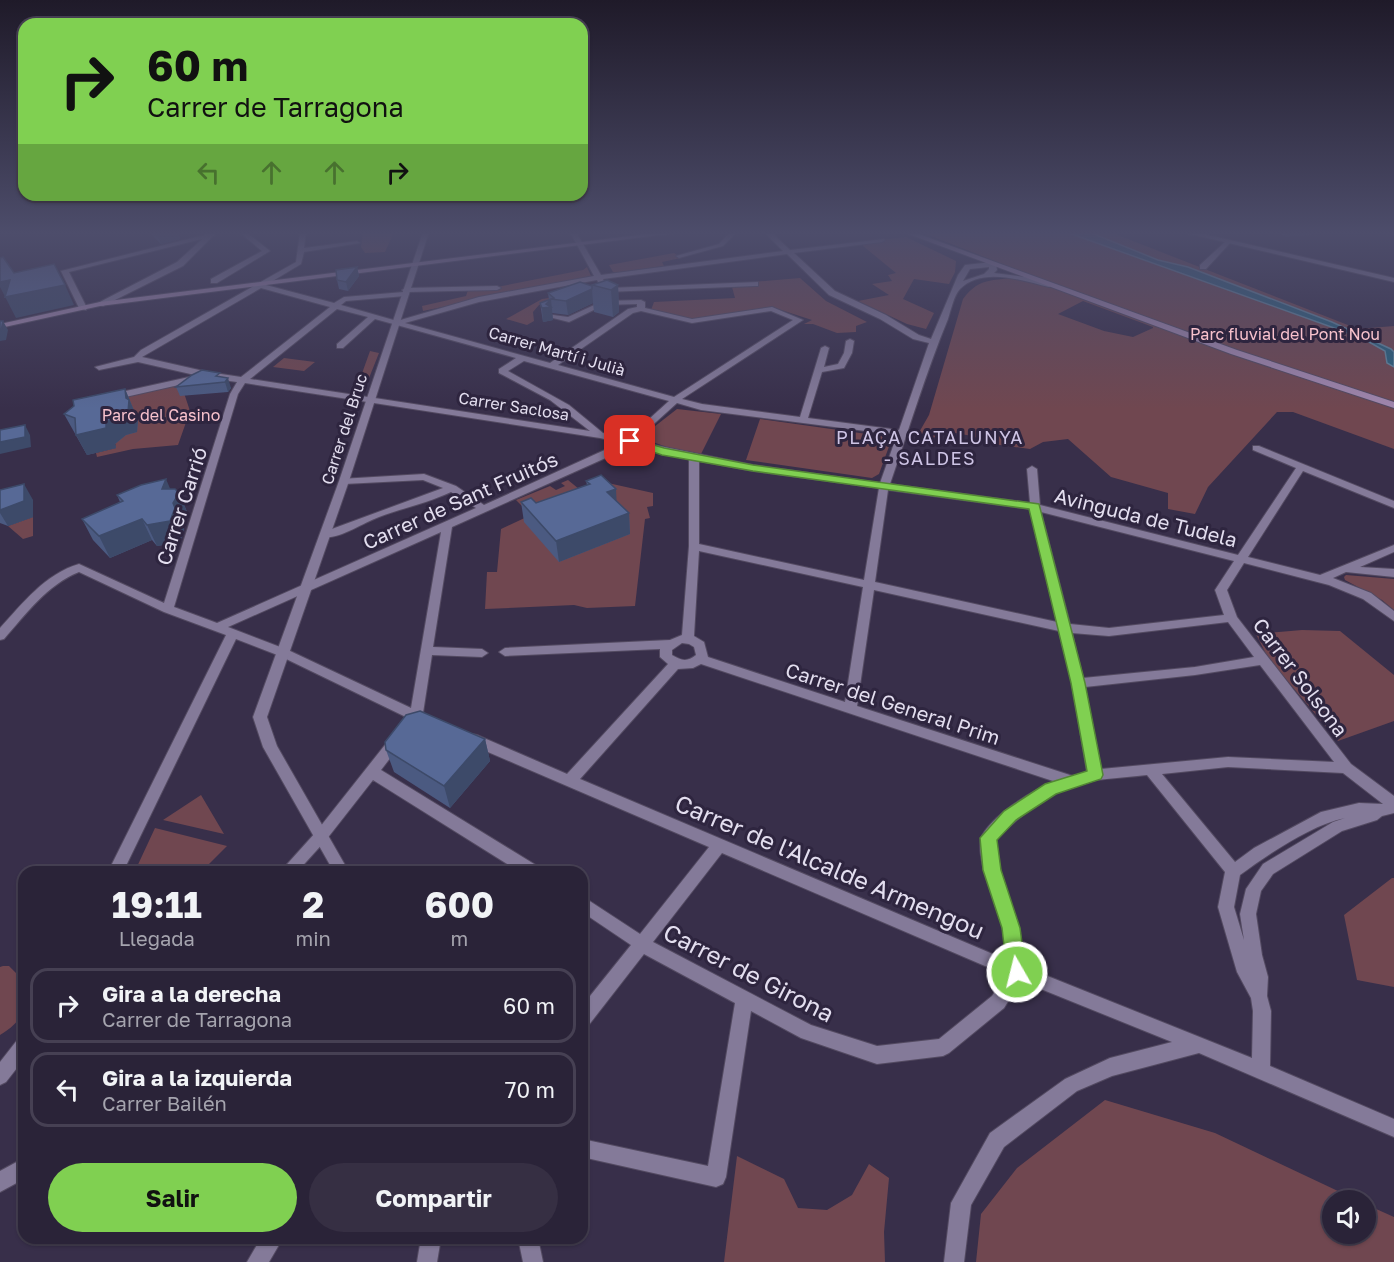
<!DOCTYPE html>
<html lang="es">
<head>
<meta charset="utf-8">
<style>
	body { margin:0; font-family:"Golos Text",sans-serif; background:#362f43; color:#f1f3f6; height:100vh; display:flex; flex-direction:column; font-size:22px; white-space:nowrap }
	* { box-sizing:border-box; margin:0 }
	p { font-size:20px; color:#a5a4ae }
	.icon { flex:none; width:33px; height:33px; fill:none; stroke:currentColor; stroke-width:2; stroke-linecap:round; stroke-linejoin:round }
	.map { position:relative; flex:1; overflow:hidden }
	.details { position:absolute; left:18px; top:866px; width:570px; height:378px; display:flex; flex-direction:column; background:#2a2338; border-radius:18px; box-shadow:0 2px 4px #0004,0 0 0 2px #464053 }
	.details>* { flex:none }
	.hud { position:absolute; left:18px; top:18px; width:570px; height:183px; border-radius:18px; box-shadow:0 2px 4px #0004,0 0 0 2px #464053; background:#80d051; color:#111; overflow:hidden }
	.fabs { position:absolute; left:1322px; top:1190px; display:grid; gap:12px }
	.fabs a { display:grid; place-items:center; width:54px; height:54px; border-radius:50%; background:#2a2338; box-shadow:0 2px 4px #0004,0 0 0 2px #464053; font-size:30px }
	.pin { position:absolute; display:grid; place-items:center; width:51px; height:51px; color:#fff; margin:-26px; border-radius:12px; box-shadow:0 3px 9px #0006 }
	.me { position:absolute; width:66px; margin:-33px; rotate:352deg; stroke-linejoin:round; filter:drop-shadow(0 0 4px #0008) }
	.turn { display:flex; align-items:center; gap:21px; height:126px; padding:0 30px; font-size:27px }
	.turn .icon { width:78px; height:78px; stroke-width:2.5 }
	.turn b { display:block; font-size:42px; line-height:51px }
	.lanes { display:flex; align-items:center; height:57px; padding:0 30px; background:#0003; justify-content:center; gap:30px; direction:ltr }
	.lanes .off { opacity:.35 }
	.eta { display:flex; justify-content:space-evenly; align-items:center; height:102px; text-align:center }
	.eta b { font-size:36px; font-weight:700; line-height:42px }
	.action { display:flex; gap:12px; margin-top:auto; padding:12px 30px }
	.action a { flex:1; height:69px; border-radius:36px; background:#80d051; color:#111; font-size:24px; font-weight:700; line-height:69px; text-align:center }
	.action a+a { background:#362f43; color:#f1f3f6 }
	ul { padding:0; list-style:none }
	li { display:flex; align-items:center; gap:18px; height:75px; margin:0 12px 9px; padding:0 18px; border:3px solid #464053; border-radius:18px }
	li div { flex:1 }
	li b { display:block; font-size:22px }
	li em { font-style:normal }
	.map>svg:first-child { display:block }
	.green { fill:#704750; fill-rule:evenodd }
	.water { fill:#29607d; stroke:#61869f; stroke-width:1.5 }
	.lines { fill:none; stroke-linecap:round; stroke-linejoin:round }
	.minor-casing { stroke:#534a61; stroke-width:2 }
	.tertiary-casing { stroke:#534a61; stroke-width:2 }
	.secondary-casing { stroke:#534a61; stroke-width:2 }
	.minor { fill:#847a99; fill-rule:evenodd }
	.tertiary { fill:#847a99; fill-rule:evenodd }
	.secondary { fill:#a086ac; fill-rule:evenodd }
	.wall { fill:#4b5a81 }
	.shaded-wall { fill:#3d4a69 }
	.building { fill:#576996; stroke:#3d4a69; stroke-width:1.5 }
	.route { fill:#80d051; stroke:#538735; stroke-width:1.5 }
	.labels { text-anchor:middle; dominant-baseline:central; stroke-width:6; stroke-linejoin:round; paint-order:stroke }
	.far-park-label { font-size:16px; fill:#f8c2cd; stroke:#2e253f }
	.far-street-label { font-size:16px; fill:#e3deef; stroke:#2e253f }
	.far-neighbourhood-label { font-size:18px; letter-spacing:1.5px; fill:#cec4e5; stroke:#2e253f }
	.street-label { font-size:20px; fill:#e3deef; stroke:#2e253f }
	.near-street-label { font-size:24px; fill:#e3deef; stroke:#2e253f }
</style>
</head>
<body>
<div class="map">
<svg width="1394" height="1262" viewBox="0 0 1394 1262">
	<rect width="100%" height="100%" fill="#382f4a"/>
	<path class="green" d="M363 232H394L385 252 365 253 361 247Z
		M921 232H1066L1362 338 1385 351 1388 363 1394 367V449L1293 412H1277L1208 487 1195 514 1168 509V493L1111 477 1068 439 1043 442 1030 449 993 444 972 436 944 431 929 441 913 443 929 415 963 299C983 272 998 285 1025 273ZM1083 301 1153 327V328L1133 337 1104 331 1058 314Z
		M1089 232H1110L1358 329 1394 326V352L1332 322 1188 267 1158 260Z
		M906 237 956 261 955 272 949 284 914 279 903 299 934 313 926 329 907 324 858 301 889 295 872 284 892 281 888 275 896 273 863 246V242Z
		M674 253 681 258 662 262 664 266 620 272H613L609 265Z
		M587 267 591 276 423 311 422 306 466 296 469 287H497L583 270Z
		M800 278 826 301 867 322 856 326V332L837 333 813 324H804L812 320 775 308 693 320 651 310 654 302 735 298 732 287 753 286 752 282Z
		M571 295 539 305 533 312 534 321 527 325 506 319 542 299Z
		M370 351 379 353 363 393H355Z
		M284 358 315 362 304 371 273 367Z
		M181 384 190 411 178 445 133 449 97 457 96 453 116 448 115 442 123 435 85 405Z
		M677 409 721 414 701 454 675 450 647 440 645 434Z
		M760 419 888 437 891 441 879 474 872 478 746 460Z
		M568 480 579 489 599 481 653 493V506L647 507 650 518 645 519 635 606 587 608 574 605 485 609 487 572H497L501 529 531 515 516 500 550 486 556 490 565 486 561 483Z
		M33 517V536L23 539 8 526Z
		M1346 575 1394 579V610L1382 600 1345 580 1344 577Z
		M1302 630 1340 631 1394 675V721L1338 741 1268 658 1256 634Z
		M201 795 224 834 163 820Z
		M155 828 227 846 202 871H135Z
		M1392 878H1394V987L1357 980 1344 915Z
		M3 966H9L24 981C24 1010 26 1019 0 1035V967Z
		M1105 1100 1215 1133 1357 1200H1332V1233H1365V1204L1394 1217V1262H976L981 1214 1017 1168Z
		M737 1156 784 1179 798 1208 827 1210 852 1195 869 1164 889 1178 884 1232 885 1262H724Z"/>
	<path class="water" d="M1066 232H1089L1158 260 1188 267 1332 322 1391 349 1394 352V367L1387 363 1385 351 1362 338Z"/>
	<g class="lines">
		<defs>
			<path id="minor" d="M239 232H246L270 251 217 283H211V279L262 251Z
				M300 232H306L304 248 357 241 360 243 304 252 301 264 266 285 334 303 344 297 404 292 402 290 406 288 497 286 501 288 497 290 407 292 409 294 405 296 346 301 341 305 397 321 479 297 594 276 570 232H576L601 275 783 251 764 232H771L790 250 884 239 885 240 882 242 794 253 835 291 886 315 919 335 931 339 958 275 965 265 992 262 996 264 997 270 994 273 1025 277 1053 285 1049 287C1024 281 982 266 960 289 954 295 951 310 948 319 926 372 909 429 890 484L1030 503 1027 469 1032 466 1037 469 1040 505 1238 555 1296 468 1253 450V446H1259L1394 501V508L1303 471 1248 557 1320 575 1394 545V552L1360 567 1394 569V577L1346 572 1333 578 1371 593 1394 611V621L1363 599 1329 585 1244 563 1227 590 1237 617 1351 764 1394 796V813L1382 816 1377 820 1342 831 1273 874 1261 891 1256 914 1262 955 1268 977 1267 996 1271 1011 1270 1066 1394 1119V1137L1199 1053 1112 1076 1077 1091 1004 1147 971 1205 964 1262H944L951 1203 990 1133 1065 1079 1110 1058 1172 1042 1021 981 1004 1008 949 1053 943 1056 877 1064 801 1038 751 1011 726 1177 723 1184 716 1187 582 1157V1139L708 1166 735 1003 644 954 588 1026 582 1028V1006L631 945 582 912V896L640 934 709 847 467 743 465 739 467 735 472 734 477 735 567 774 668 664 660 657V649L505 656 499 652 505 648 670 640 682 635 689 546V459L629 445 619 452 452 527 433 647 482 649 488 653 482 657 432 655 423 713 430 717 432 720 430 723 425 725 419 723 412 727 407 726 405 722 408 718 280 656 236 639 123 872H108L226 635 164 612 79 572C47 585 26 614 4 639L0 640V628C23 603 45 574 79 564L164 603 230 394 237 382 208 378 138 362 99 370 95 367 134 357 141 350 296 262ZM787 254 829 295 880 319 913 339 929 343 899 430 808 418 822 372 844 368 852 353 854 341 850 339 846 341 844 353 838 364 824 367 829 348 825 346 821 348 800 417 702 404 682 399 803 320 772 307 692 319 645 308V302L641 300 603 301 568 317 553 315 549 317 569 322 604 305 637 304V307L628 309 550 363 405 323 479 302 597 280 603 292H606L755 286H758V282L608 288 603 279ZM989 267V269L984 274 963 281 970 269ZM261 288 330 307 241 377 208 372 142 357ZM337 309 368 317 337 344V348H343L375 319 516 358 499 369V373L550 400 590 431 250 379ZM641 311 692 323 771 311 793 320 674 397 558 365 633 313ZM524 361 669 401 627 439 603 433 569 405 508 371ZM245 383 600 438 620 443 484 505 456 486 424 474 340 479V483L344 484 423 480 443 488 321 533 320 535 321 537C340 540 362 523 379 517 403 508 428 503 451 492L476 508 217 623 174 607 238 394ZM677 403 701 410 897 435 880 483 753 465 635 441ZM699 461 753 471 879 488 864 580 699 544ZM888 490 1030 509 1057 622 875 582ZM1041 512 1234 561 1215 590 1224 615 1109 628 1070 624ZM441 532 411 708 288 650 228 627ZM699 551 863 587 845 702 708 657 704 642 694 636ZM874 590 1059 631 1072 683 1087 772 1073 776 857 706ZM1228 622 1254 657 1195 667 1083 678 1072 633 1109 636ZM682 643 689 644 694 647 696 655C687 662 682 661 672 655V650ZM701 664 1056 782C1033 789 991 816 981 838 976 861 996 903 1002 926 1005 937 1006 949 1007 960L580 779 678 669 693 668ZM1260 665 1334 762 1228 757 1101 769 1085 687 1195 675ZM1228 767 1343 773 1383 804 1359 803 1321 812 1254 848 1235 862 1162 774ZM1147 775 1225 872 1218 907 1237 972 1251 998 1253 1011 1252 1058 1025 967 1019 928 1000 870 995 841C1022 812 1056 787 1097 780 1113 778 1131 777 1147 775ZM1345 818 1333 822 1263 864 1246 889 1240 914 1244 940 1234 907 1240 875C1269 854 1311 825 1345 818ZM722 853 1006 975 992 996 939 1039 877 1046 811 1025 653 942Z
				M730 232H737L723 246 679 258 676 256 719 244Z
				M1390 232H1394V235Z
				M212 233 215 235 214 236 69 272 87 308 86 310 79 308 61 271Z
				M1226 241 1231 242 1206 269H1200V265Z
				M198 375 201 376V380L112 400 108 397 112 394Z
				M397 735 402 736 404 740 381 770 539 867 541 872H520L373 780 326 840 297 872H280L316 832 392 736Z
				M24 1036V1059L6 1082 0 1085V1062L18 1039Z
				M24 1158V1179L0 1192V1171Z
				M261 1238H283L269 1262H247Z
				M421 1238H441L437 1262H417Z"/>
			<path id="tertiary" d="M210 232H217L183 266 103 306 96 304 177 262Z
				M423 232H429L349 481 267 717 277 746 349 872H334L263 747 253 717 339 481Z
				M1182 232H1195L1394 278V282Z
				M518 1238H538L543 1262H523Z"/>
			<path id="secondary" d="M662 232H683L100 306 0 328V324L100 302Z
				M903 232H913L1237 350 1394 402V408L1231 354Z"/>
		</defs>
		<use href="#minor" class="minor-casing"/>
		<use href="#tertiary" class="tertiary-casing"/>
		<use href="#secondary" class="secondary-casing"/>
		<use href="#minor" class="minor"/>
		<use href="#tertiary" class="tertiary"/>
		<use href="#secondary" class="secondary"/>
	</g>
	<path class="wall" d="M151 232H178L180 239 161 244 152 235Z
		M1277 232H1332L1286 237Z
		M357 267 359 276 348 291 339 289 337 280Z
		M592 285H618L619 312 613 317 594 312 593 303 568 315 552 313 553 320 543 322 540 303 549 300 548 293 592 286Z
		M222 377 231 388 228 392 180 396 176 387Z
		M125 389 138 420 137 432 126 435 115 444 116 448 87 455 64 414Z
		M586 481 616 489V501L629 513 630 534 559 562 524 522 521 502 536 503 587 485Z
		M170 489 179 493 188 514 183 524 184 529 180 542 157 546 152 540 110 558 93 540 82 519 120 502 117 495Z
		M0 490 33 500V517L8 526 0 523Z
		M485 739 490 761 450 808 394 772 386 750Z"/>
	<path class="shaded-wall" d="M156 232H178L180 239 161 244Z
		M1288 232H1332L1286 237Z
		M357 267 359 276 348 291 346 282Z
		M10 280 65 285 74 305 16 318 0 287V282Z
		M618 285 619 312 613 317 611 290Z
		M592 289 593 303 568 315 566 301Z
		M551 299 553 320 543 322 542 308Z
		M3 321 8 330 6 340 0 341V331Z
		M228 378 231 388 228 392 225 382Z
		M125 389 138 420 137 432 126 435 115 444 116 448 87 455 76 435 126 398Z
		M25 425 30 435 31 447 0 454V442Z
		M166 479 175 500 179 493 188 514 183 524 184 529 180 542 157 546 147 525Z
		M24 484 33 500V517L8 526 0 513V510Z
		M616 489 617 510 607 492Z
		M629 513 630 534 559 562 556 541Z
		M142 519 152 540 110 558 99 536Z
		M485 739 490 761 450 808 444 786Z"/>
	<path class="building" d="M3 257 14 273 54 264 65 285 5 297 10 280 0 282V258Z
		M357 267 346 282 337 280 336 270Z
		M607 280 618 285 611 290 592 285Z
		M580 282 592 286V289L566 301 551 299 546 304 551 307 542 308 540 303 554 298 548 293Z
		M0 321H3L1 331H0Z
		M202 370 220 373 216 376 228 378 225 382 176 387 192 375Z
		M125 389 126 398 129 400 128 412 116 415 106 423V428L76 435 75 418 64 414 74 406 73 400Z
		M25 425V437L0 442V430Z
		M601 475 616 489 607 492 629 513 556 541 521 502 531 498 536 503 590 484 586 481Z
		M166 479 162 489H175L179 493 173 503 175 508 170 521 147 525 142 519 99 536 82 519 123 501 117 495 141 485Z
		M24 484V501L0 510V490Z
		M420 711 485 739 444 786 386 750 385 742 406 715Z"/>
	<linearGradient id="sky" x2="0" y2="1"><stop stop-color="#1f1a29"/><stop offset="0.57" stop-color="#4d4d6b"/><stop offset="1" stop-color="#4d4d6b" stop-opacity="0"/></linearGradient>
	<rect width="1394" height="409" fill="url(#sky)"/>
	<path class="route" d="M630 438 664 448 753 465 1039 504 1085 683 1103 775 1101 779 1056 794 1016 820 997 840 1001 870 1020 928 1026 972 1024 978 1017 981 1010 978 1007 972 1002 928 983 870 980 838 1004 811 1045 784 1087 771 1071 683 1029 509 753 471 662 455 626 443V439Z"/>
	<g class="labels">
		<g class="far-park-label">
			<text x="1285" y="334">Parc fluvial del Pont Nou</text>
			<text x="161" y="415">Parc del Casino</text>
		</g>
		<g class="far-street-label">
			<text transform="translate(557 351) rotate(16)">Carrer Martí i Julià</text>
			<text transform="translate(514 406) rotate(9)">Carrer Saclosa</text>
			<text transform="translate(344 429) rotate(-72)">Carrer del Bruc</text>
		</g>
		<g class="far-neighbourhood-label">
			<text x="930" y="437">PLAÇA CATALUNYA<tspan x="930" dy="21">- SALDES</tspan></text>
		</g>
		<g class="street-label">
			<text transform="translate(460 500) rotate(-24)">Carrer de Sant Fruitós</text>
			<text transform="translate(181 506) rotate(-72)">Carrer Carrió</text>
			<text transform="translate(1146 517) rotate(14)">Avinguda de Tudela</text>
			<text transform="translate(1301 677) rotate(53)">Carrer Solsona</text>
			<text transform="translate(893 703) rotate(18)">Carrer del General Prim</text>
		</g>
		<g class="near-street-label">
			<text transform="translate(830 866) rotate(23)">Carrer de l'Alcalde Armengou</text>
			<text transform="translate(749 972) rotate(27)">Carrer de Girona</text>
		</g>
	</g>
</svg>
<div class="fabs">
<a><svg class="icon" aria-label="sound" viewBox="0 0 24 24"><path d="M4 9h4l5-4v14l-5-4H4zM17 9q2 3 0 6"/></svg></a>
</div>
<div class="pin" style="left:630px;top:441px;background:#d93025"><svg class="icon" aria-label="arrive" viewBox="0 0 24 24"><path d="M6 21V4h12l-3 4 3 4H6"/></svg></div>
<svg class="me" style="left:1017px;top:972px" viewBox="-20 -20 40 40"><circle r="17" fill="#80d051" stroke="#fff" stroke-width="3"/><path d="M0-11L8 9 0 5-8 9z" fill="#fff"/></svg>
<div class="hud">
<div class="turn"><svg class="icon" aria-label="right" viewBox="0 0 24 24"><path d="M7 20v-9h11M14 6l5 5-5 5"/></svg><div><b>60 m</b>Carrer de Tarragona</div></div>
<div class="lanes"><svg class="icon off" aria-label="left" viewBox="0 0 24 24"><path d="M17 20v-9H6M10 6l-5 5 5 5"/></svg><svg class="icon off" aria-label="ahead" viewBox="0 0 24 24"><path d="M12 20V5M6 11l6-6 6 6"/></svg><svg class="icon off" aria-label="ahead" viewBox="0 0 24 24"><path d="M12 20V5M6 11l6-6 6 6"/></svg><svg class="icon" aria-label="right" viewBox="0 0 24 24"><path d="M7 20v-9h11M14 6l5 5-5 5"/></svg></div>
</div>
<section class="details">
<div class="eta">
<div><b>19:11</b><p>Llegada</p></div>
<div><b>2</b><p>min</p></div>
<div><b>600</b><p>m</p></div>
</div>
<ul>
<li><svg class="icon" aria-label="right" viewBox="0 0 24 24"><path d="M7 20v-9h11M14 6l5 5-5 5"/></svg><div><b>Gira a la derecha</b><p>Carrer de Tarragona</p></div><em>60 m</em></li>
<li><svg class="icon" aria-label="left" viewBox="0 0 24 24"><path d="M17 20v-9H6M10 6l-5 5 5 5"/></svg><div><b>Gira a la izquierda</b><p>Carrer Bailén</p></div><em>70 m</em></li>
</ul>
<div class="action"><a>Salir</a><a>Compartir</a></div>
</section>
</div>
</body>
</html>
